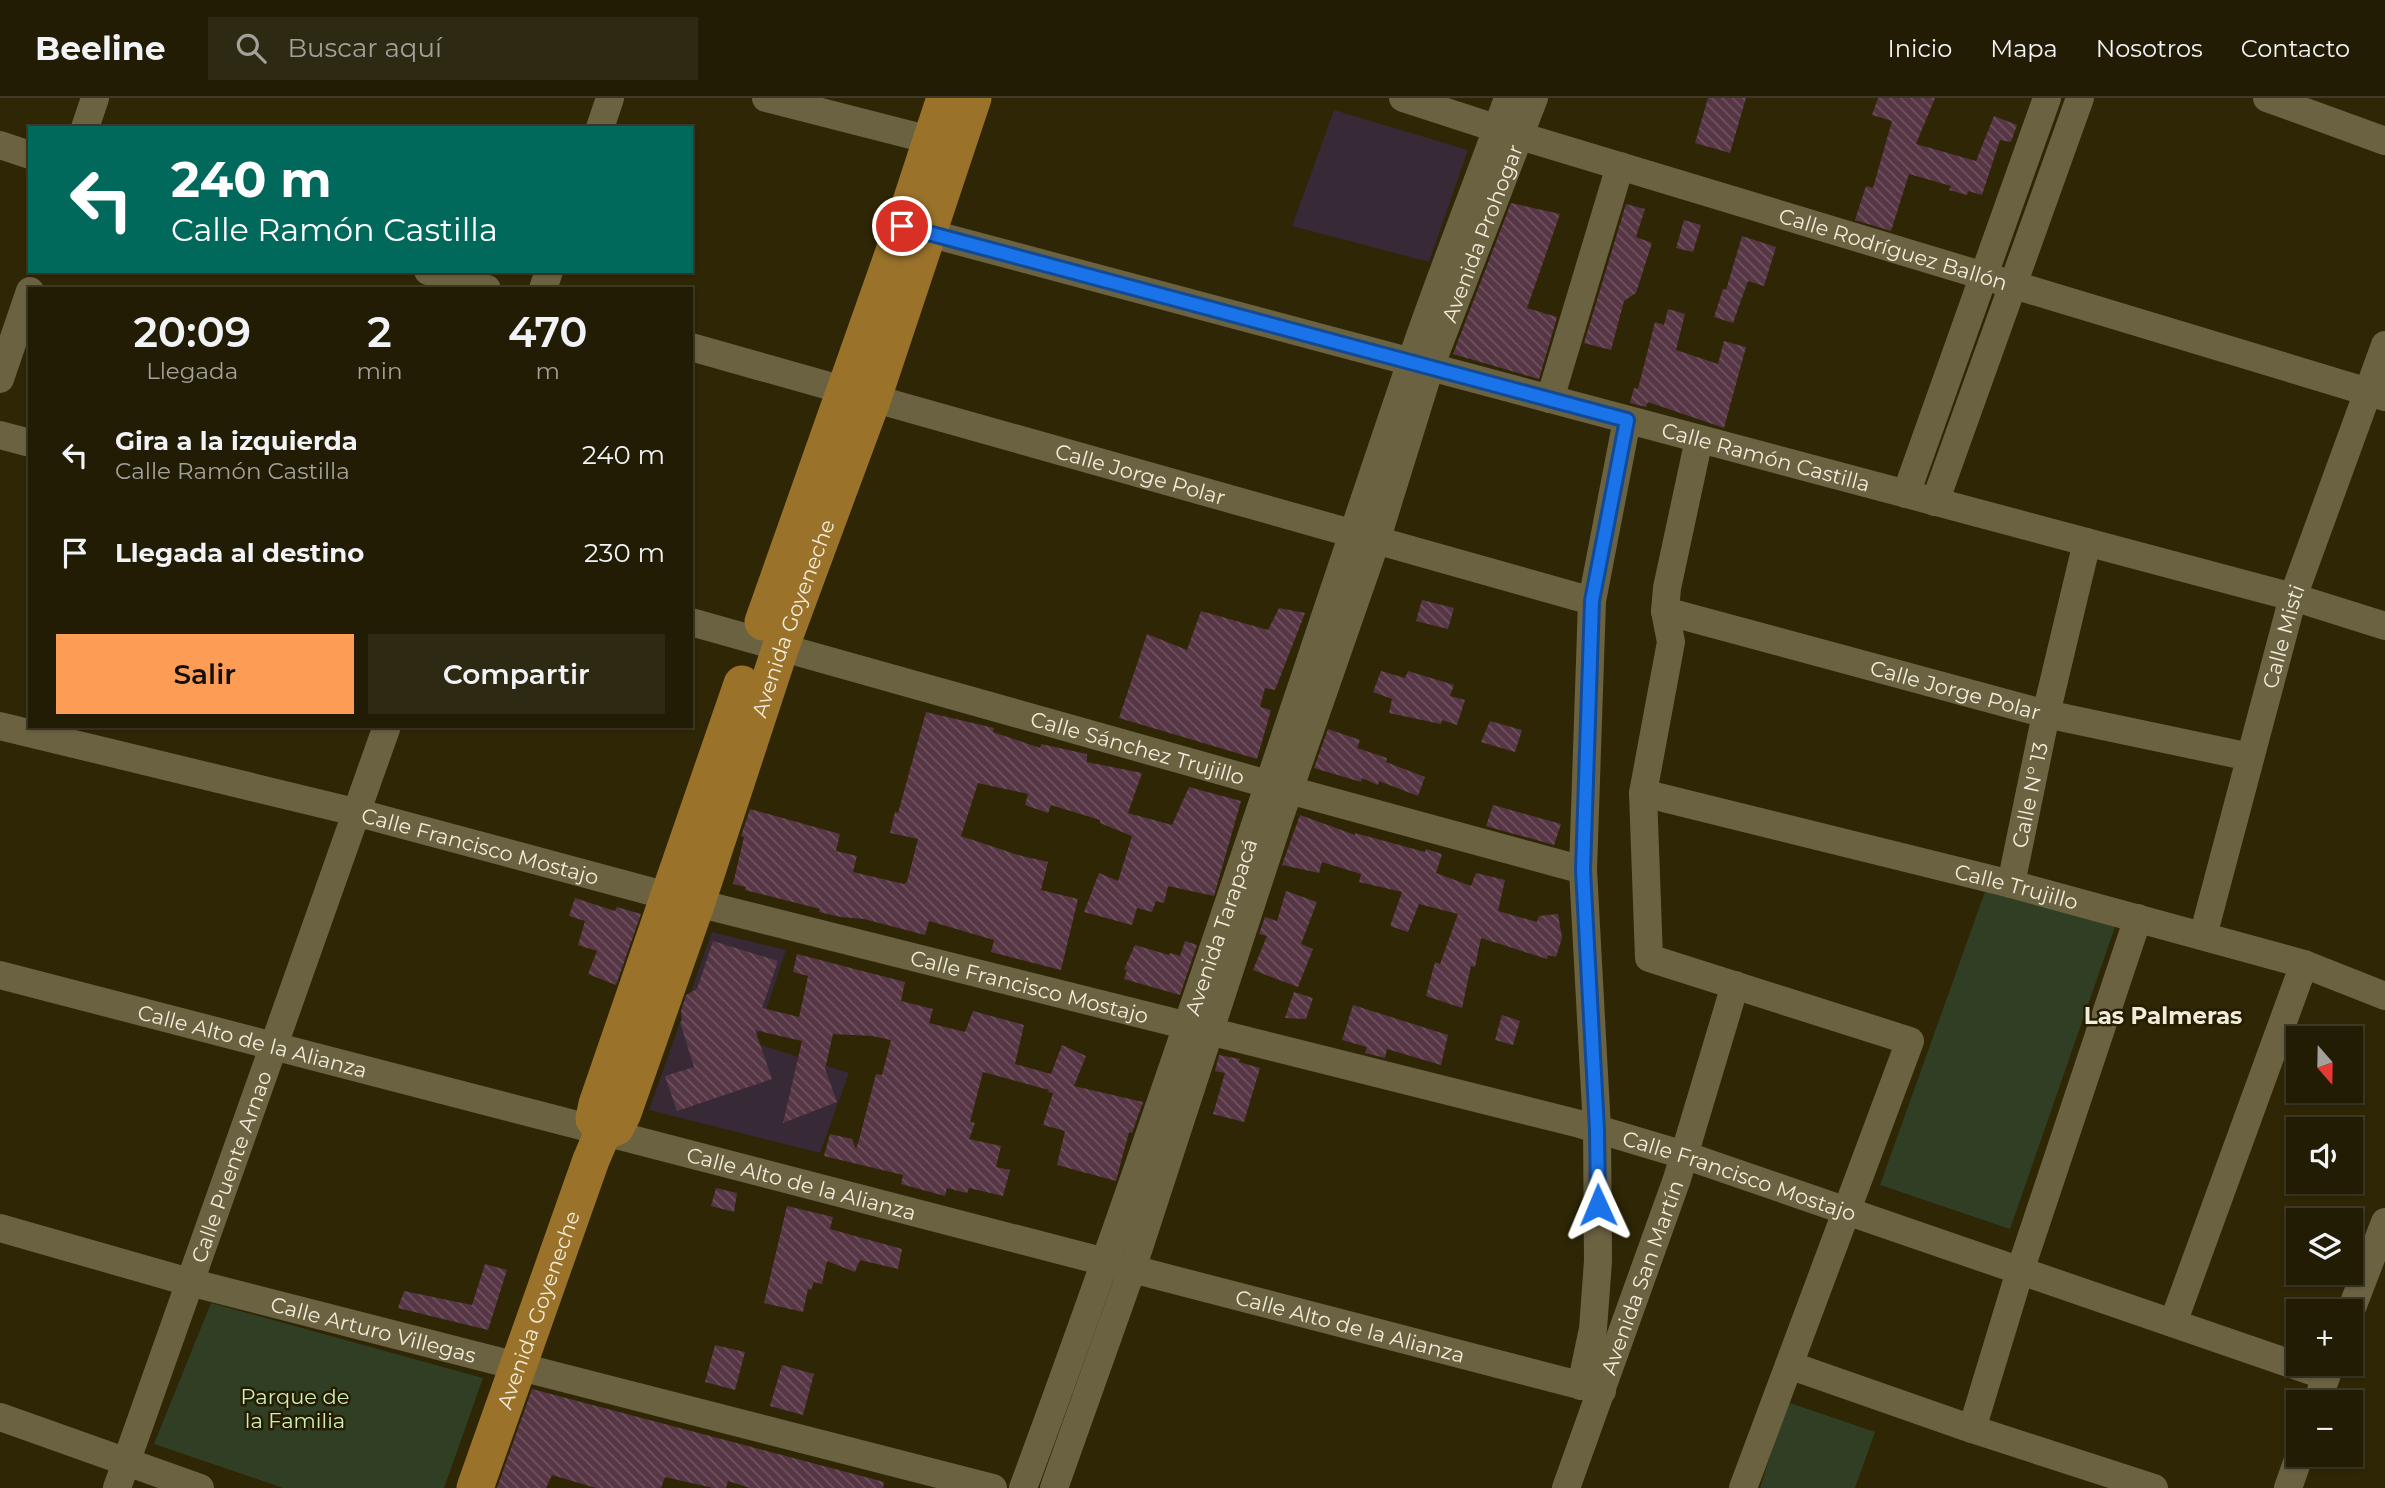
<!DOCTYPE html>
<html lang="es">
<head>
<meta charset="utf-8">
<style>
	body { margin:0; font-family:Montserrat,sans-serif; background:#2e2913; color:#f1f3f6; height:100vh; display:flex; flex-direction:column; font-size:26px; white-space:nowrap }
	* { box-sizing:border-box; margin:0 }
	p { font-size:23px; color:#a2a19a }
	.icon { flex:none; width:38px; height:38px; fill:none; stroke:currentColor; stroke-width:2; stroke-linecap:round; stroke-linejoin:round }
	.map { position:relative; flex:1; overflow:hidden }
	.side { position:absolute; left:28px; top:189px; width:665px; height:441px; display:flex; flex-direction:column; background:#221c04; border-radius:0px; box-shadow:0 2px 5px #0004,0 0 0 2px #3f3a26 }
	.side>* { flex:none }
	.guide { position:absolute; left:28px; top:28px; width:665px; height:147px; border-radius:0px; box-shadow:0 2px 5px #0004,0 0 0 2px #3f3a26; background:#00695c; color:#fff; overflow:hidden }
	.needle { width:46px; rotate:160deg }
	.tools { position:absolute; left:2286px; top:928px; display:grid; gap:14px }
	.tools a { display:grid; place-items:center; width:77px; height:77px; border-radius:0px; background:#221c04; box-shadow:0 2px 5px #0004,0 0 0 2px #3f3a26; font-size:35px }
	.pin { position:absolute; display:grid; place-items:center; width:60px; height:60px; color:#fff; margin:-30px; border:4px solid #fff; border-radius:50%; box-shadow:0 2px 7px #0007 }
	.me { position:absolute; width:77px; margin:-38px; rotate:359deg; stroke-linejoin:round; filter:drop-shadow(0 0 5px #0008) }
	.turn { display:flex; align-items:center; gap:24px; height:147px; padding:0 28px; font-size:32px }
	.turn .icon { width:91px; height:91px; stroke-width:2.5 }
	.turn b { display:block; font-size:49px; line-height:60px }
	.eta { display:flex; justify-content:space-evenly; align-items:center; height:119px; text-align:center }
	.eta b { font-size:42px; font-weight:600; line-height:49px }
	.action { display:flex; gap:14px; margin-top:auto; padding:14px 28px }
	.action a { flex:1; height:80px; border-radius:0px; background:#fd9d55; color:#111; font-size:28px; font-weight:600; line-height:80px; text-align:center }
	.action a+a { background:#2e2913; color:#f1f3f6 }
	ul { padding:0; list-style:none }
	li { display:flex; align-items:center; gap:21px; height:98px; padding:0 28px }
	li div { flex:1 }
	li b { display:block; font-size:26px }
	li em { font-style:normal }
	header { display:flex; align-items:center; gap:42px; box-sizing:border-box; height:98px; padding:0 35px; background:#221c04; border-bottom:2px solid #3f3a26 }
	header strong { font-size:33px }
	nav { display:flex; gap:38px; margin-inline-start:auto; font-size:24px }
	.search { width:490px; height:63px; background:#2e2913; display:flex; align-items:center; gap:18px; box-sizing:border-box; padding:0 24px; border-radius:0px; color:#a2a19a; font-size:26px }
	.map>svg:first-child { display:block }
	.education { fill:#372935 }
	.park { fill:#303f24 }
	.building { fill:url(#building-back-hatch) }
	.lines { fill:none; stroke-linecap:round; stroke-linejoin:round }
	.minor { stroke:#6a6241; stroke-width:28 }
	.major { stroke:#9a722a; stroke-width:37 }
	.route-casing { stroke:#114b97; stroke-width:18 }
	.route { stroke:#1a73e8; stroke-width:12 }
	.labels { text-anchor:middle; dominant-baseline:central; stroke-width:5; stroke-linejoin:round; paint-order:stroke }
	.street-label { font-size:21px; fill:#f1ecda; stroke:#251d00 }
	.park-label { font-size:21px; fill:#cdeeb6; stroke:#251d00 }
	.neighbourhood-label { font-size:23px; font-weight:bold; fill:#f1ecda; stroke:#251d00 }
</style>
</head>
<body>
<header>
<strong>Beeline</strong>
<div class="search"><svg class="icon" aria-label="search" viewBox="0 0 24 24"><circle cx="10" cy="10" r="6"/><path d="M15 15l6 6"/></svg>Buscar aquí</div>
<nav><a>Inicio</a><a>Mapa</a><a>Nosotros</a><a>Contacto</a></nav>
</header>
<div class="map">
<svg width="2385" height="1390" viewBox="0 0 2385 1390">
	<defs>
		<pattern id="building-back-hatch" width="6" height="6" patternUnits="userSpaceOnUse" patternTransform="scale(1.75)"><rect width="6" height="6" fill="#563645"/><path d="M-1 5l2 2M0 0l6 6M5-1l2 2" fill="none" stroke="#6f535f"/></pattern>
	</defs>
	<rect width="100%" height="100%" fill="#2e2605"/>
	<path class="education" d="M1334 12 1468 52 1429 164 1292 128Z
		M712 834 786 852 755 945 849 975 820 1055 649 1012Z"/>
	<path class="park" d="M1986 791 2116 826 2010 1131 1880 1087Z
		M211 1205 483 1280 444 1390H283L154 1346Z
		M1787 1304 1875 1334 1855 1390H1760Z"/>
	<path class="building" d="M1708 0H1746L1730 55 1695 45Z
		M1878 0H1935L1916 46 1976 63 1994 18 2017 27 2011 44 2000 42 1982 97 1968 93 1967 97 1949 92 1951 88 1909 76 1891 133 1855 122 1866 88 1873 90 1892 23 1872 17Z
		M1511 105 1560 116 1527 210 1557 219 1539 281 1453 256Z
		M1626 106 1645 111 1636 139 1652 145 1636 195 1624 203 1611 252 1584 245Z
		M1684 122 1701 127 1693 154 1676 150Z
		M1742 138 1776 149 1764 188 1748 183 1733 225 1714 219 1723 191 1726 192Z
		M1668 211 1685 216 1676 252 1718 266 1724 243 1746 249 1724 330 1648 304 1646 309 1630 305 1634 290 1638 291 1655 224 1664 227Z
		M1422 502 1454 510 1448 531 1416 523Z
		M1279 510 1305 515 1275 592 1265 590 1260 609 1271 612 1257 661 1119 620 1147 536 1187 552 1201 513 1268 532Z
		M1381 573 1405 580 1408 573 1454 587 1450 598 1465 602 1457 627 1442 622 1441 626 1389 615 1392 601 1373 594Z
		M926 614 994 630 993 634 1040 650 1041 646 1087 656V664L1142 675 1128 715 1172 727 1189 689 1241 703 1214 798 1168 788 1164 805 1156 803 1152 814 1137 810 1132 827 1084 814 1099 775 1118 783 1132 738 1100 725V722L1051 707 1048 715 1025 707 1028 696 978 685 961 738 1018 757 1048 764 1041 792 1078 801 1061 872 991 854 994 842 929 823 925 837 864 821 841 819 819 814 820 811 745 792 746 789 733 786 744 739 741 738 750 711 840 736 836 753 857 758 853 774 904 786 907 784 918 741 890 735 895 714 898 715Z
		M1490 623 1522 632 1515 654 1481 644Z
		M1328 631 1360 642 1357 650 1387 660 1386 664 1425 679 1418 698 1379 683 1378 687 1362 680 1361 684 1314 670Z
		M1493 707 1561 726 1554 747 1486 728Z
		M1300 717 1355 737V735L1425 754 1426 751 1442 756 1436 775 1471 788 1476 775 1505 782 1498 813 1537 824 1539 818 1558 816 1562 840 1556 859 1548 857 1547 861 1481 840 1475 869 1471 868 1462 910 1426 898 1435 864 1440 866 1458 816 1419 806 1408 834 1390 828 1402 794 1359 784 1361 776 1322 764 1319 775 1282 767Z
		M1286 793 1317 804 1301 846 1313 851 1298 889 1253 872 1267 838 1259 836 1265 819 1277 823Z
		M575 800 615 813 617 809 641 816 616 887 588 876 597 853 578 847 585 823 569 818Z
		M713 843 778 863 762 910 799 919 808 878 793 874 797 856 905 884 901 903 933 911 929 925 965 934 973 913 1024 927 1015 966 1051 976 1062 947 1086 958 1074 988 1143 1004 1132 1035 1129 1034 1116 1083 1057 1067 1065 1033 1043 1027 1053 995 1048 994 1049 992 983 974 970 1024 975 1025 969 1041 1001 1048 996 1069 1010 1072 1003 1098 969 1090 967 1095 947 1090 945 1098 901 1086 903 1077 824 1058 830 1036 852 1041 856 1051 859 1042 876 976 882 977 891 942 872 938 833 936 825 971 837 1004 783 1025 802 943 755 932 772 981 677 1013 665 978 694 969 680 924 682 923 681 913 686 897 697 891Z
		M1185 843 1197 847 1180 897 1124 881 1127 872 1124 871 1135 847 1169 857 1170 855 1180 858Z
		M1294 894 1313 900 1306 921 1285 920Z
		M1353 907 1448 937 1441 967 1387 951 1385 960 1365 955 1367 949 1342 942Z
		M1502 917 1520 923 1513 947 1495 942Z
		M1219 957 1240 961 1239 964 1260 970 1244 1024 1213 1016 1225 975 1215 973Z
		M716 1090 737 1095 734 1114 711 1108Z
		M787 1108 833 1119 830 1131 902 1151 898 1171 860 1162 855 1174 827 1163 822 1186 814 1184 811 1192 808 1191 803 1214 764 1205Z
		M485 1166 507 1172 488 1232 398 1210 404 1193 472 1207Z
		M715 1247 745 1254 735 1292 705 1284Z
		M782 1267 814 1276 803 1317 770 1308Z
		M532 1291 884 1384 883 1390H750L728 1383 726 1390H713L665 1379 661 1390H596L552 1377 546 1390H497Z"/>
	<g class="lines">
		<g class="minor">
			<path d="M766 0 950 47"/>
			<path id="s1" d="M1403 0 1520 38 2385 299"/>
			<path d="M2267 0 2385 43"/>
			<path d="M85 30 95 0"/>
			<path d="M600 30 610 0"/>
			<path d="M0 47 30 57"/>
			<path id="s2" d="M909 130 2293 499 2385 528"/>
			<path d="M428 173 487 191"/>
			<path d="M543 191 549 173"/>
			<path id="s3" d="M691 249 1592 503"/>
			<path d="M0 281 30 193"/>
			<path d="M1550 301 1620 68"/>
			<path d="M0 337 30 345"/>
			<path d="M1699 341 1667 490 1665 513 1671 544 1643 695 1649 860 1910 943 1743 1390"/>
			<path d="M1906 396 2047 0"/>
			<path d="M1935 404 2080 0"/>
			<path id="s4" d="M1665 513 2046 616 2250 659"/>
			<path id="s5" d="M691 524 1289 692 1583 772"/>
			<path id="s6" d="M0 628 355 714 653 794 1580 1026 1684 1057 2326 1278"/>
			<path id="s7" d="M1643 695 2011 786 2304 866 2385 898"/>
			<path id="s8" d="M2011 786 2046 616 2087 444"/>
			<path id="s9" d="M2203 838 2293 499 2385 247"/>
			<path id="s10" d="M0 877 1602 1293"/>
			<path id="s11" d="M0 1130 189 1184 993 1390"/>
			<path d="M2350 1215 2385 1124"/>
			<path d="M2173 1225 2304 866"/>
			<path d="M1789 1267 1972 1331 2154 1390"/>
			<path d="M1581 1288 1593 1231 1598 1163 1597 1031 1583 772 1592 503 1627 322"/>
			<path d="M2317 1304 2331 1265"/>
			<path d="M0 1319 200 1390"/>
			<path d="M1972 1331 2020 1173 2138 820"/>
			<path id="s12" d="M117 1390 387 628"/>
			<path id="s13" d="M1023 1390C1161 1018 1283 640 1411 264 1441 175 1477 88 1508 0"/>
			<path id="s14" d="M1054 1390 1132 1171 1280 718 1376 443 1430 269 1534 0"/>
			<path id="s15" d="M1566 1390 1677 1081 1735 887"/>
			<path d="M2288 1390 2300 1356"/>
		</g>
		<g class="major">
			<path d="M763 524 903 128 945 0"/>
			<path d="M603 1034 594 1021 597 1006 742 586"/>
			<path id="s16" d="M475 1390 591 1062 603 1034 616 1029 623 1015 697 804 781 548 873 300 973 0"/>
		</g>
	</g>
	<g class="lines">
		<defs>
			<path id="route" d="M902 128 1627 322 1592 503 1583 772 1597 1031 1598 1107"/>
		</defs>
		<use href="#route" class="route-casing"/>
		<use href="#route" class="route"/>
	</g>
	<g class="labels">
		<g class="street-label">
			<text stroke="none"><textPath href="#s14" startOffset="1326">Avenida Prohogar</textPath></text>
			<text stroke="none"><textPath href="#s1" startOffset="513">Calle Rodríguez Ballón</textPath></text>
			<text stroke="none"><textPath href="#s2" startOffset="887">Calle Ramón Castilla</textPath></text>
			<text stroke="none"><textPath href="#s3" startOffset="467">Calle Jorge Polar</textPath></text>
			<text stroke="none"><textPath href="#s16" startOffset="931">Avenida Goyeneche</textPath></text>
			<text stroke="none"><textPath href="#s9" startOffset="310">Calle Misti</textPath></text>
			<text stroke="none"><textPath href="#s4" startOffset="301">Calle Jorge Polar</textPath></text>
			<text stroke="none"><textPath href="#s5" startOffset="464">Calle Sánchez Trujillo</textPath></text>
			<text stroke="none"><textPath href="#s8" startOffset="91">Calle N° 13</textPath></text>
			<text stroke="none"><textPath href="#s6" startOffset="495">Calle Francisco Mostajo</textPath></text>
			<text stroke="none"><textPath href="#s7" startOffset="385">Calle Trujillo</textPath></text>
			<text stroke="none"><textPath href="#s13" startOffset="595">Avenida Tarapacá</textPath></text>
			<text stroke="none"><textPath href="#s6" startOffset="1062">Calle Francisco Mostajo</textPath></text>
			<text stroke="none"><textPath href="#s10" startOffset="261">Calle Alto de la Alianza</textPath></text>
			<text stroke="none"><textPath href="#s12" startOffset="341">Calle Puente Arnao</textPath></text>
			<text stroke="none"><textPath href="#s6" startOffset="1797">Calle Francisco Mostajo</textPath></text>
			<text stroke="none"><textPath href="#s10" startOffset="828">Calle Alto de la Alianza</textPath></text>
			<text stroke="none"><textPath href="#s15" startOffset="224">Avenida San Martín</textPath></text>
			<text stroke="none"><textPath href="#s16" startOffset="189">Avenida Goyeneche</textPath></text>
			<text stroke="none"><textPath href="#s10" startOffset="1395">Calle Alto de la Alianza</textPath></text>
			<text stroke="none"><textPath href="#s11" startOffset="387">Calle Arturo Villegas</textPath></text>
		</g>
		<g class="park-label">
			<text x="295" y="1298">Parque de<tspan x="295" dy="24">la Familia</tspan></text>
		</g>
		<g class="neighbourhood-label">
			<text x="2163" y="918">Las Palmeras</text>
		</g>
	</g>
</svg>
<div class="tools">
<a><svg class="needle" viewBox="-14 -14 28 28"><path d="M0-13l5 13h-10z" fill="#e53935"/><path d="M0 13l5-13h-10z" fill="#a2a19a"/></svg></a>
<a><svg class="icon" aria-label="sound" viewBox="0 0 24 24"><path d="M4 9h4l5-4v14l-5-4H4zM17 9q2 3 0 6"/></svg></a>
<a><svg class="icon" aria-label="layers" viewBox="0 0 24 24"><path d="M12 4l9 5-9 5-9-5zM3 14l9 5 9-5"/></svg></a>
<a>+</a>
<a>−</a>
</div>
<div class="pin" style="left:902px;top:128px;background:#d93025"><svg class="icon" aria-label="arrive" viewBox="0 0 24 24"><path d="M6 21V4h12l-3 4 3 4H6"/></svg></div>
<svg class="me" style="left:1598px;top:1107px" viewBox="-20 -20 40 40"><path d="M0-17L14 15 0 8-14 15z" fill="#1a73e8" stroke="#fff" stroke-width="4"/></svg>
<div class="guide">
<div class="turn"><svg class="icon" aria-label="left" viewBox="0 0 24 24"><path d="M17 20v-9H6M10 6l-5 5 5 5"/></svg><div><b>240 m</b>Calle Ramón Castilla</div></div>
</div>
<section class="side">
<div class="eta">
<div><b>20:09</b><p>Llegada</p></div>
<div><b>2</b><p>min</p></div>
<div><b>470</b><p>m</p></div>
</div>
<ul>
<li><svg class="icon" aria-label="left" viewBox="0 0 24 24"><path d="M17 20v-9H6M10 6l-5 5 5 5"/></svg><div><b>Gira a la izquierda</b><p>Calle Ramón Castilla</p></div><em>240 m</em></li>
<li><svg class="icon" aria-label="arrive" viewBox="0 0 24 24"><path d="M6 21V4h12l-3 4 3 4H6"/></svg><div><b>Llegada al destino</b></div><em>230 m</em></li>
</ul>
<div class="action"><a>Salir</a><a>Compartir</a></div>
</section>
</div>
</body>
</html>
